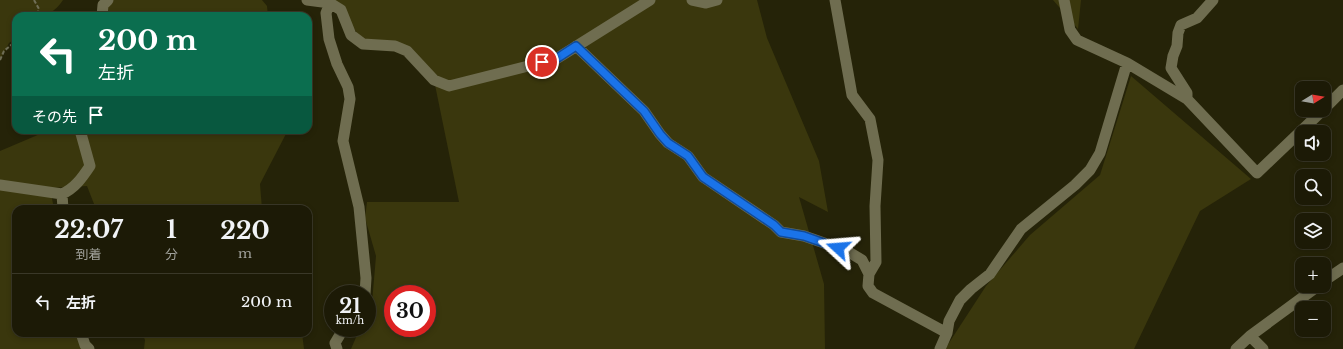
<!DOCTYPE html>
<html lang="ja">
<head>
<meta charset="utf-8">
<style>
	body { margin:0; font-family:"Libre Baskerville","Noto Sans JP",serif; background:#292714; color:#f1f3f6; height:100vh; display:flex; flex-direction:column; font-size:15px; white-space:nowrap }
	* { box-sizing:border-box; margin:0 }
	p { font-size:13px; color:#a0a19b }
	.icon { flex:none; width:22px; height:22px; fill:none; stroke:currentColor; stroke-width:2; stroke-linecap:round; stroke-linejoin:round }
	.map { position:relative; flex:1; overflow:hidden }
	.sheet { position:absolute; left:12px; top:205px; width:300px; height:132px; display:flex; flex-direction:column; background:#1c1a06; border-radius:12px; box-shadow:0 2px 6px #0003,0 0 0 1px #3a3828 }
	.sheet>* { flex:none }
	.banner { position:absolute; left:12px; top:12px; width:300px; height:122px; border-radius:12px; box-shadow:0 2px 6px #0003,0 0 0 1px #3a3828; background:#0b6e4f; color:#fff; overflow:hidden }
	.needle { width:26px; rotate:79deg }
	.tools { position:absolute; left:1295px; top:81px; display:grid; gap:8px }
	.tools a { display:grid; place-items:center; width:36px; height:36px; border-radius:8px; background:#1c1a06; box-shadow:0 2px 6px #0003,0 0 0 1px #3a3828; font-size:20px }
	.speed { position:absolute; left:324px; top:285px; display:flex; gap:8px; font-size:20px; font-weight:700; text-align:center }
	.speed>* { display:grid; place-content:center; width:52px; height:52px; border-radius:50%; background:#1c1a06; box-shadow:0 2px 6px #0003,0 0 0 1px #3a3828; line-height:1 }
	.speed small { font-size:10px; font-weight:400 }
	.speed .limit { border:6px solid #d22; background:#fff; color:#111 }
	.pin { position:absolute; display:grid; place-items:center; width:34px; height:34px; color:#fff; margin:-17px; border:2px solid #fff; border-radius:50%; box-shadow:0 1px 4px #0007 }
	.me { position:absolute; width:44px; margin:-22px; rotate:289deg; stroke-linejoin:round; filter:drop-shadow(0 0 3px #0008) }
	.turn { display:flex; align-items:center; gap:14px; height:84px; padding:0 20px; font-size:18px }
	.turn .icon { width:52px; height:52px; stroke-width:2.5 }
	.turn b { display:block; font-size:28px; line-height:34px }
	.then { display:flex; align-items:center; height:38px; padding:0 20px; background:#0003; gap:8px; font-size:15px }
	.eta { display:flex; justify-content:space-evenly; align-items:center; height:68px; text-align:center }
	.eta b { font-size:24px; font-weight:800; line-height:28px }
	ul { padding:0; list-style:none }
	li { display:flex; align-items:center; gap:12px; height:56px; padding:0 20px; border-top:1px solid #3a3828 }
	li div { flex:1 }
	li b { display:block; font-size:15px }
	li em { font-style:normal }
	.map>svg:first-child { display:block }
	.green { fill:#3a370d; fill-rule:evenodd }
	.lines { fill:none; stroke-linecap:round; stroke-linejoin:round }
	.path { stroke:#6f6e56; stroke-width:2; stroke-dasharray:4 2; stroke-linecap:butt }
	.minor { stroke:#6f6d50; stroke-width:11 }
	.route-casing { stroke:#114b97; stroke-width:10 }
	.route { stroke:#1a73e8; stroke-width:7 }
</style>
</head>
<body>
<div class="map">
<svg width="1343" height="349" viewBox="0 0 1343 349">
	<rect width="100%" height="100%" fill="#252308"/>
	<path class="green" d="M0 0H63C50 20 36 16 16 16V38L9 43 0 60Z
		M108 0H262L267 6 268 16H94Z
		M303 0H757L767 38 819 161 828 212 799 197 824 284 825 349H351L360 328H367V314L372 303 376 256 365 218 367 202H459L434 80 407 51 367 45 357 33 341 10ZM393 294H427V328H393Z
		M1053 0H1081L1078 29Z
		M1131 76 1251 179 1200 211 1134 349H945L986 286 1030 235 1100 175Z
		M42 130H288L260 184 262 209H96L87 186 50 188 54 209H16V333H76L86 349H0V151L40 134Z
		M142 333H302L304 349H144L145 340Z"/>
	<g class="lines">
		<path class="path" d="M34 0 39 9 37 16
			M0 60 4 51 16 41"/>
		<path class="minor" d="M307 0 330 3 341 10 351 35 363 44 395 46 407 51 434 80 449 86 556 59 650 0
			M692 0 706 3 717 0
			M835 0 852 95 870 119 878 160 875 206 876 262 869 274
			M1064 0 1070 30 1077 40 1127 63 1187 99 1257 173 1323 110
			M330 3 326 13 329 39 337 64 348 87 350 99 343 141 359 207 366 278 365 294
			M102 16 103 5 108 0
			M576 46 644 111 660 134 668 143 688 156 703 177 774 225 781 232 804 236 847 251 862 260 869 274 868 286 873 293 947 333
			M1187 99V93L1171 68 1173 56 1177 46 1178 33 1181 25 1197 18 1213 0
			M1324 109 1343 90
			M0 185 62 194C75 188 82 178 90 166L80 130
			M62 194 63 209
			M1324 281 1343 268
			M81 333 85 345 89 349
			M1250 336 1263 349
			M337 349 335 343 344 328
			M940 349 947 333 949 321 960 300 971 289 990 274 1021 229 1075 185 1090 170 1100 153 1127 63
			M1236 349 1250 336 1318 286"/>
	</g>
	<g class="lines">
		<defs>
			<path id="route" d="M542 62 556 59 576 46 644 111 660 134 668 143 688 156 703 177 774 225 781 232 804 236 838 248"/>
		</defs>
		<use href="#route" class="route-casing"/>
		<use href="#route" class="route"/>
	</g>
</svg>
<div class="tools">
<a><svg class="needle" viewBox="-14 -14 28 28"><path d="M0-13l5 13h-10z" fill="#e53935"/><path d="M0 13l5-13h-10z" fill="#a0a19b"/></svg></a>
<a><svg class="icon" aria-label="sound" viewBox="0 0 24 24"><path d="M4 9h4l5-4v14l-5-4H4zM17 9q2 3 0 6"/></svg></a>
<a><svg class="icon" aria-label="search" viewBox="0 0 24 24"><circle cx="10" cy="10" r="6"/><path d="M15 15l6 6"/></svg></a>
<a><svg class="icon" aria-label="layers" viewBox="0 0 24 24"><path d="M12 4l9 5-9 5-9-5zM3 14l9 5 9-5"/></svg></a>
<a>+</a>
<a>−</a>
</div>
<div class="speed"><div>21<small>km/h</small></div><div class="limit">30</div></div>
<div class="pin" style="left:542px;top:62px;background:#d93025"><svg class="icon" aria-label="arrive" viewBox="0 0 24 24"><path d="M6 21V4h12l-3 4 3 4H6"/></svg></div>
<svg class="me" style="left:838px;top:248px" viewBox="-20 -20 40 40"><path d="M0-17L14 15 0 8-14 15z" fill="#1a73e8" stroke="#fff" stroke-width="4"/></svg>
<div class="banner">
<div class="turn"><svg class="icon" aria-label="left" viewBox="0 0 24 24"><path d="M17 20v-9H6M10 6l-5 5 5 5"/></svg><div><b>200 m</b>左折</div></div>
<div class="then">その先<svg class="icon" aria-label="arrive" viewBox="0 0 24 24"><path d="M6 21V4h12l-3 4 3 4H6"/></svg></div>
</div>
<section class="sheet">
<div class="eta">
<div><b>22:07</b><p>到着</p></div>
<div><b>1</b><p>分</p></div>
<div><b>220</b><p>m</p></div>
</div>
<ul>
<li><svg class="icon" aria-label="left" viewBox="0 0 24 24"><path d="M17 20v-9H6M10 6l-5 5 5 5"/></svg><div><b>左折</b></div><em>200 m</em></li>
</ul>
</section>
</div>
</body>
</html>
